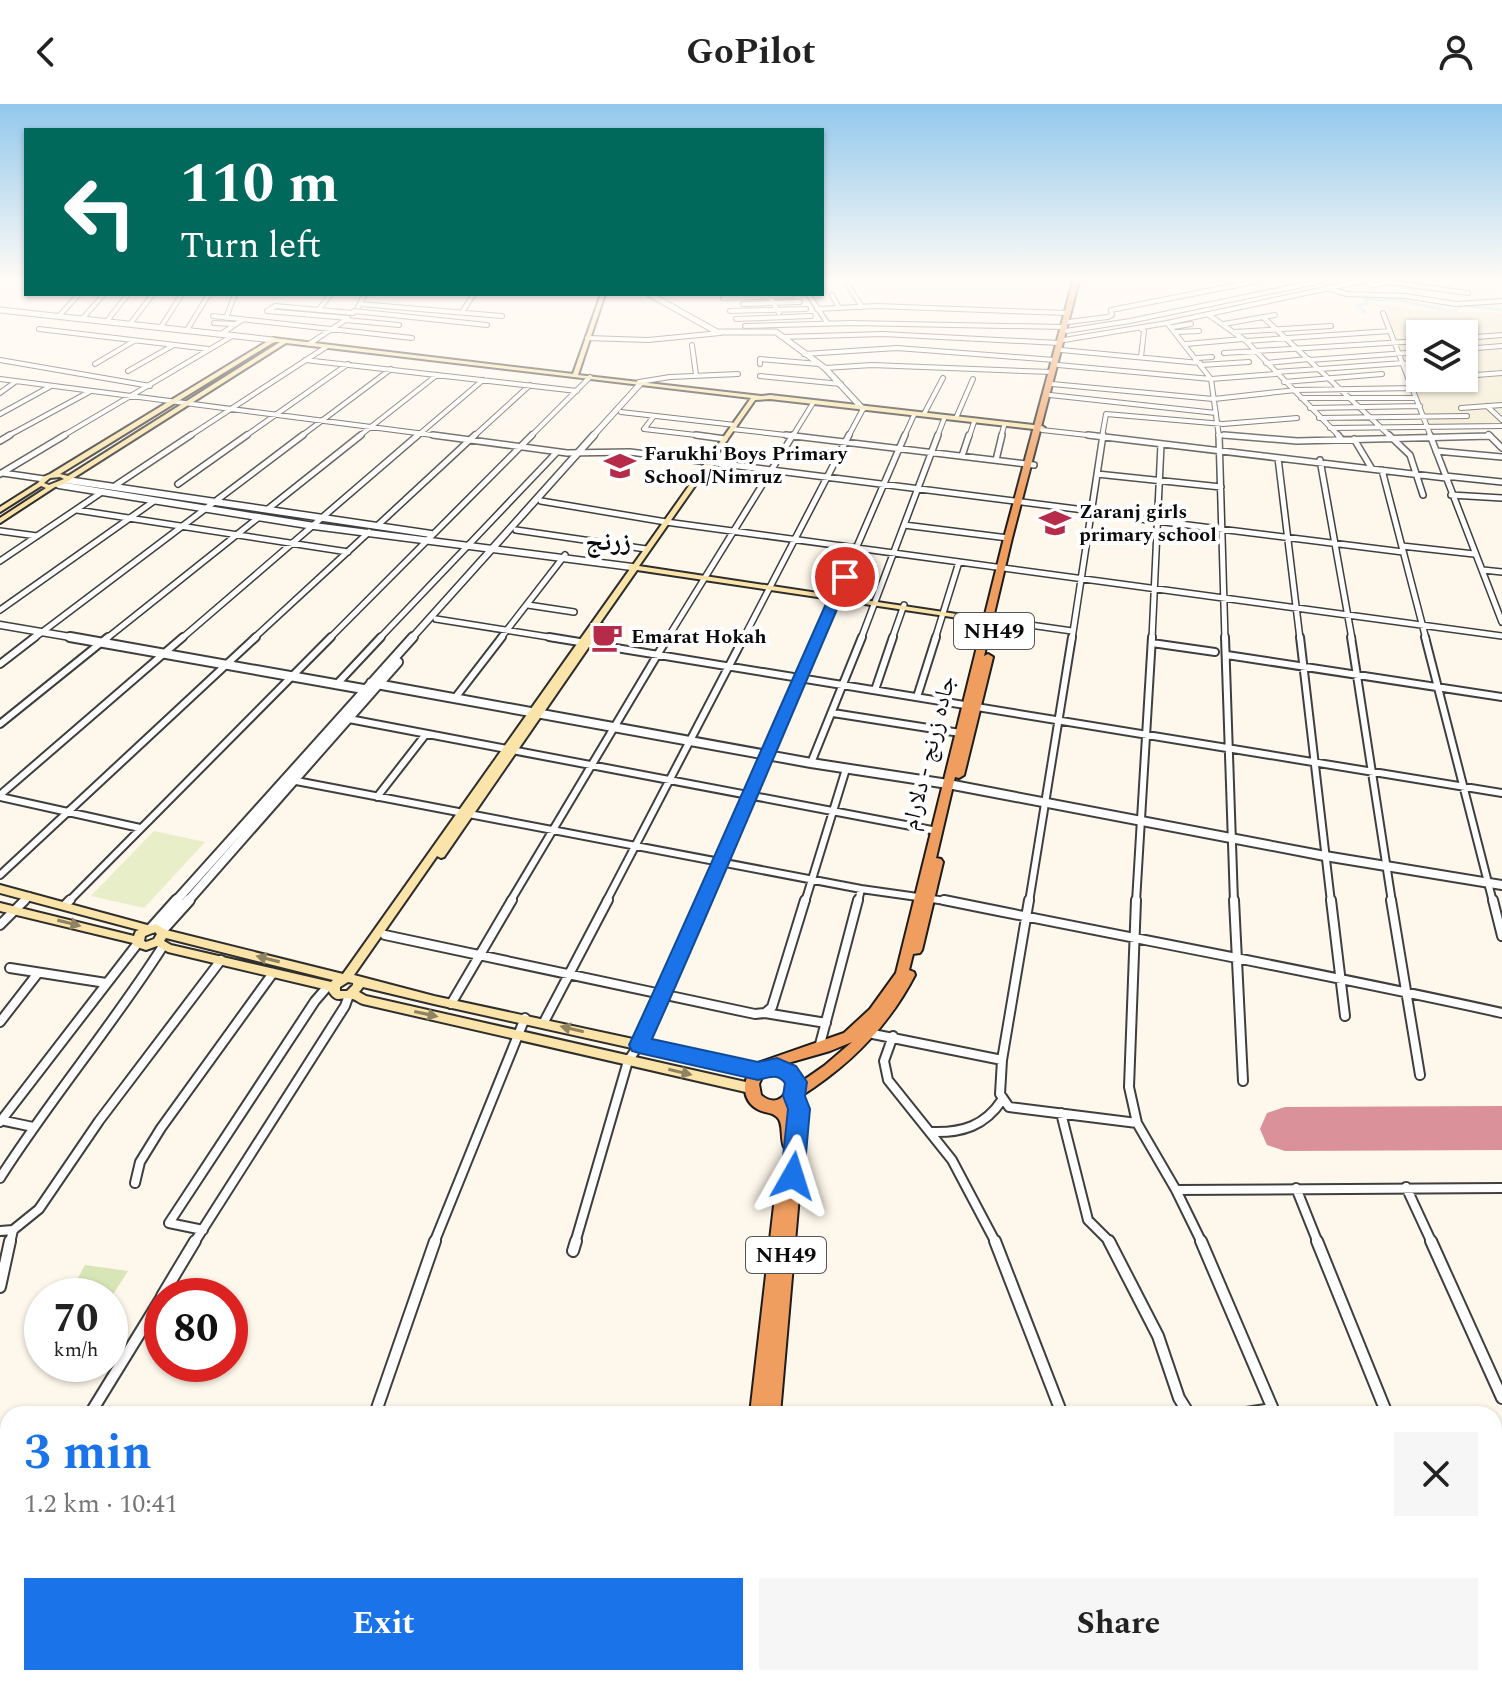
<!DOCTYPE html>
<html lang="en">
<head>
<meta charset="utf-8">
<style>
	body { margin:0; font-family:Spectral,"Noto Naskh Arabic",serif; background:#f6f6f6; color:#222; height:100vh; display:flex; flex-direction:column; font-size:30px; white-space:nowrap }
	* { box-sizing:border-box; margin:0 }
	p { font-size:26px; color:#767676 }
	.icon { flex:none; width:44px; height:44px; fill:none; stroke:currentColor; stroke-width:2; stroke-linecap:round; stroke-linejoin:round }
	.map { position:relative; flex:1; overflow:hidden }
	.side { position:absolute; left:0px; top:1302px; width:1502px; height:280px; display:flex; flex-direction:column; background:#fff; border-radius:24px 24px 0 0; box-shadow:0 2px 6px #0004 }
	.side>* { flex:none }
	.hud { position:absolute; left:24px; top:24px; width:800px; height:168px; border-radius:0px; box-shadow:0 2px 6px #0004; background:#00695c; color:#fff; overflow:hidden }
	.buttons { position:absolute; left:1406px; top:216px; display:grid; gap:16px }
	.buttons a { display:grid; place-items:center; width:72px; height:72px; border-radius:0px; background:#fff; box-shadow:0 2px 6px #0004; font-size:40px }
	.speed { position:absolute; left:24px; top:1174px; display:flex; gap:16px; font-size:40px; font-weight:700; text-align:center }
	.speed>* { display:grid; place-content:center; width:104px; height:104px; border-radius:50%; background:#fff; box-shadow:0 2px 6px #0004; line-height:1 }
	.speed small { font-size:20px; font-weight:400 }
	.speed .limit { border:12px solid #d22; background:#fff; color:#111 }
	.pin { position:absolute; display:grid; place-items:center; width:68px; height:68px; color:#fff; margin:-34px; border:4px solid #fff; border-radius:50%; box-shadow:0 2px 8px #0007 }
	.me { position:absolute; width:88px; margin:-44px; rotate:6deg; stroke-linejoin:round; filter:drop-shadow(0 0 6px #0008) }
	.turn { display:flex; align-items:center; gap:28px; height:168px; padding:0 24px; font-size:36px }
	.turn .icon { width:104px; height:104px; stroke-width:2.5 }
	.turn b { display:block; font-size:56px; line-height:68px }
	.round { display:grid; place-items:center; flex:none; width:84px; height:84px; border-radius:0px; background:#f6f6f6 }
	.headline { display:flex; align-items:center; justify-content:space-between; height:136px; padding:0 24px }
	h1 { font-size:48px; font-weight:700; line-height:60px; color:#1a73e8 }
	.action { display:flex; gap:16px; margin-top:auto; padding:16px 24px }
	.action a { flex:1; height:92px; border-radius:0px; background:#1a73e8; color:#fff; font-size:32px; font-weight:700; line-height:92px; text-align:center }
	.action a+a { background:#f6f6f6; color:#222 }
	header { display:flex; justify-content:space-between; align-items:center; height:104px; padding:0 24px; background:#fff; font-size:36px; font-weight:700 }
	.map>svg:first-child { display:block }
	.farmland { fill:#f2e9cd; fill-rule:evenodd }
	.green { fill:#d8e6b7 }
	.pitch { fill:#e7eec8 }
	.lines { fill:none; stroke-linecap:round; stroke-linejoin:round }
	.canal { stroke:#b2e6f3; stroke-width:3 }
	.runway { fill:#da919a; fill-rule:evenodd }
	.minor-far4-casing { stroke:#3f3f3f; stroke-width:6 }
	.minor-far3-casing { stroke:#3f3f3f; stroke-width:8 }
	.minor-far2-casing { stroke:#3f3f3f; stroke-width:10 }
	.minor-far1-casing { stroke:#3f3f3f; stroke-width:12 }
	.minor-casing { stroke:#3f3f3f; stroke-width:14 }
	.tertiary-far4-casing { stroke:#3f3f3f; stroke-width:7 }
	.tertiary-far3-casing { stroke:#3f3f3f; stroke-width:9 }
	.tertiary-far2-casing { stroke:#3f3f3f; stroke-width:12 }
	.tertiary-far1-casing { stroke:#3f3f3f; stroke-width:14 }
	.tertiary-casing { stroke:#3f3f3f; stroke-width:17 }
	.secondary-casing { stroke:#2e2e2e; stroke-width:4 }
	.trunk-casing { stroke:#1d1d1d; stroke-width:4 }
	.minor-far4 { stroke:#fff; stroke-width:4 }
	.minor-far3 { stroke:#fff; stroke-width:5 }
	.minor-far2 { stroke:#fff; stroke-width:6 }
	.minor-far1 { stroke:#fff; stroke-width:8 }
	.minor { stroke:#fff; stroke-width:10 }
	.tertiary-far4 { stroke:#fff; stroke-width:5 }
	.tertiary-far3 { stroke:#fff; stroke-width:6 }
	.tertiary-far2 { stroke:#fff; stroke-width:8 }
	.tertiary-far1 { stroke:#fff; stroke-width:10 }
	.tertiary { stroke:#fff; stroke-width:13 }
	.secondary { fill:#fbe4a9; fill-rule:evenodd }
	.trunk { fill:#f09e60; fill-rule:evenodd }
	.oneway { fill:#8f8362 }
	.route { fill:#1a73e8; stroke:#114b97; stroke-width:2 }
	.labels { text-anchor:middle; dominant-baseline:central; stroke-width:8; stroke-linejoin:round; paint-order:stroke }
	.far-poi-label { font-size:20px; font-weight:bold; fill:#0c0c0c; stroke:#fff; text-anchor:start }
	.shield { fill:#fff; stroke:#555; stroke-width:2 }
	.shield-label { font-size:22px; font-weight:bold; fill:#0c0c0c }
	.street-label { font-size:24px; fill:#0c0c0c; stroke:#fff }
	.far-district-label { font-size:26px; font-weight:bold; fill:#0c0c0c; stroke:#fff }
</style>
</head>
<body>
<header><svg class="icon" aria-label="back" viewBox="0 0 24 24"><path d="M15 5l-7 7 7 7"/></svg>GoPilot<svg class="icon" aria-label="person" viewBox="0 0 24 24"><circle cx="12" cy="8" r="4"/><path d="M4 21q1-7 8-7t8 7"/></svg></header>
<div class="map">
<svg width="1502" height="1582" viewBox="0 0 1502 1582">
	<rect width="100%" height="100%" fill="#fef7eb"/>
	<path class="farmland" d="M1362 197 1419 207 1502 209V321L1429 322 1385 205ZM1420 230H1464V274H1420Z"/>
	<path class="green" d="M85 1161 128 1167 110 1195V1192H68Z"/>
	<path class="pitch" d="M154 727 205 738 144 804 91 792Z"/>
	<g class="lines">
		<path class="canal" d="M1365 208 1357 202 1368 199 1365 195 1403 197 1454 208 1462 201 1502 206"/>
		<path class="runway" d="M1502 1002V1046L1285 1047 1267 1041 1260 1025 1267 1009 1285 1003Z"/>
		<defs>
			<path id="minor-far4" d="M1364 178 1373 181 1389 178
				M1388 178 1468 189
				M848 181 862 203
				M1330 185 1347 190 1405 192 1456 200 1502 197
				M768 190 779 209
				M808 190 828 220
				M832 191 839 204
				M723 194 792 192
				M360 200 502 212
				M743 200 800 198
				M358 203 365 190
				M319 205 331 190
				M817 205 876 202 1067 209
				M267 207 275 202 353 209
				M267 207 348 214
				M354 207 487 221
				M730 207 806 205
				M462 208 474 190
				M1383 209 1431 333
				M1209 211 1246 237 1340 333
				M59 212 79 190
				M213 212 412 234
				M1263 213 1391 333
				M83 214 104 190
				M226 214 235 190
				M736 215 811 212
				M346 216 399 221
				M107 217 128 190
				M1068 218 1108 213 1112 211 1111 206 1258 177
				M214 219 234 220
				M1167 219 1211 275 1219 333
				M130 220 153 190
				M1224 220 1275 211
				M745 222 851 219 1063 223
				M161 223 182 190
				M1173 223 1191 220
				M1140 224 1144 227 1141 253
				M39 225 209 245
				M187 226 209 190
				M1066 227 1130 217 1321 177
				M1177 228 1199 227
				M1234 228 1331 222
				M221 230 242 216
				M782 233 883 230 1059 239
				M587 234 648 236 720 229
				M1464 234 1502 231
				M1064 236 1167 219 1362 177
				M1246 237 1390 227
				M309 240 347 215
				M1186 240 1243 235
				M692 241 696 271
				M1464 245 1502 242
				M1061 246 1200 259
				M1224 249 1420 237
				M804 250 897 244 1054 256
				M1197 254 1212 253
				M0 256 150 282
				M305 256 577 287
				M1310 256 1420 248
				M1266 259 1309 255
				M95 260 134 237
				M760 260V255L819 260
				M1403 260 1420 258
				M1058 261 1211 275 1276 270
				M1201 261 1249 258
				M825 264 872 261 1051 268
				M1320 265 1403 259
				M128 267 172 242
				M1275 268 1320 265
				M760 272 841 280
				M1464 272 1502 269
				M0 275 448 333
				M1410 276 1439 274
				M639 278 670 273 738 270
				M1284 278 1382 270
				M1052 280 1213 295
				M0 289 15 278
				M1050 291 1216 309
				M1301 294H1416
				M1214 295 1296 286 1413 284
				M1487 302 1502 316
				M1310 304 1420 302
				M1461 304 1502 301
				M621 308 735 321
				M0 310 51 282
				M924 310 943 274
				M654 312 644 325 713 333
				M956 314 973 275
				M1319 314 1467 312
				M1330 324 1502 322
				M732 325 803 333
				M1042 326 1105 333
				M1488 330 1491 333
				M1218 331 1251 333
				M6 333 89 288
				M61 333 234 231
				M188 333 326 243
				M244 333 348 260
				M300 333 391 265
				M358 333 437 271
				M416 333 483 276
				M473 333 530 281
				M530 333 590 273
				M792 333 813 299
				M848 333 863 305
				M904 333 914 311
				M937 333 944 315
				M969 333 974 318
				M1001 333 1004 322
				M1102 333 1106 310 1223 320 1297 314
				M1433 333 1490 332"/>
			<path id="minor-far3" d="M433 331 567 349 630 348 1092 407
				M696 331 725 335
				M786 331 1034 361
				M1088 331 1446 374
				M1219 331 1225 535
				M1224 331 1297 337 1490 332
				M1338 331 1341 335
				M1389 331 1410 351 1423 391
				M1430 331 1502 518
				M1489 331 1502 344
				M1354 335 1372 365
				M0 337 10 331
				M1436 347 1502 353
				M962 352 969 331
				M1278 354 1300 535
				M996 356 1002 331
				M1320 356 1352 535
				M1382 366 1426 535
				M3 369 44 375
				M0 370 65 331
				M1097 370 1221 383
				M1445 372 1502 378
				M178 380 247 331
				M116 381 191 331
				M1451 391 1502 394
				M541 397 666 418 1502 532
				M268 405 361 331
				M77 406 348 448
				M1092 409 1403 448
				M904 421 1008 434
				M377 422 475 331
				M516 426 646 445
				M0 427 37 432
				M1402 442 1474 450
				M0 457 102 388
				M1483 466 1502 468
				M528 501 574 508
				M0 506 154 397
				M436 515 561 535
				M1016 519 1072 527
				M33 535 303 331
				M106 535 259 413
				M181 535 418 331
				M253 535 369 428
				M329 535 532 331
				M379 535 557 348
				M500 535 565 451
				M667 535 793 331
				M743 535 849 331
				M817 535 905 331
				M861 535 938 331
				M892 535 904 501
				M935 535 959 458
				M1072 535 1103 331
				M1152 535 1161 340"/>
			<path id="minor-far2" d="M549 533 1502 689
				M1225 533 1234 798
				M1300 533 1331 798
				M1351 533 1392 798
				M1425 533 1493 798
				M1152 539 1215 548
				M1227 551 1502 593
				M0 560 35 533
				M336 581 381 533
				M875 586 893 533
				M917 593 936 533
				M455 594 502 533
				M833 609 960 629
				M349 615 937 727
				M0 620 108 533
				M811 659 862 533
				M291 676 861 785 953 798
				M0 691 183 533
				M0 693 140 724
				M377 693 426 630
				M0 771 256 533
				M23 798 29 792
				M68 798 331 533
				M510 798 668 533
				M606 798 744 533
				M703 798 818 533
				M805 798 846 665
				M858 798 861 785
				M1029 798 1072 533
				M1136 798 1152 533"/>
			<path id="minor-far1" d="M944 796C1130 834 1317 868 1502 909
				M1029 796 1002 956 1000 990 1009 1003 1137 1019
				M1136 796 1129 983 1137 1019 1176 1086 1202 1139
				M1234 796 1243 977
				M1331 796 1345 912
				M1391 796 1420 971
				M1493 796 1502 832
				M65 801 70 796
				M0 821 25 796
				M385 831 755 910 765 909 772 903 805 796
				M10 864 106 879
				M451 900 512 796
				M765 909 826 919
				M0 918 38 869
				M544 918 608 796
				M868 929 1002 956
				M893 932 884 957 888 976 952 1056 996 1139
				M819 944 858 796
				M1061 1009 1088 1116 1111 1139
				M0 1016 33 1023
				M0 1018 138 839
				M932 1028C962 1029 985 1022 1002 996
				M0 1074C51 994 112 922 163 842
				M135 1079 140 1058 161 1024 273 869
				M1406 1083 1432 1139
				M1296 1084 1318 1139
				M1176 1086 1502 1084
				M203 1126 169 1119 315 897 328 882
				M0 1127 13 1126
				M10 1139 13 1126 39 1105 99 1017 221 856
				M194 1139 345 902 349 891
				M434 1139 525 914
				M575 1139 628 957 639 941 704 796"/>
			<path id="minor" d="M995 1137 1062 1310
				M1109 1137 1158 1232 1179 1294 1189 1310
				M1201 1137 1275 1310
				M1317 1137 1387 1310
				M1431 1137 1502 1294
				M573 1147 576 1137
				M0 1183 10 1137
				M162 1192 195 1137
				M90 1310 162 1193
				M375 1310 435 1137
				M1240 1310 1272 1305
				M1494 1369H1502
				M0 1438 8 1428
				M0 1571 8 1568
				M886 1574V1582
				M1204 1574 1206 1582
				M1390 1574 1394 1582
				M283 1582 286 1574
				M944 1582 1036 1574"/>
			<path id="tertiary-far4" d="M649 190 717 228H776L825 264 863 305
				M0 206 273 236
				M592 333 641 279"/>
			<path id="tertiary-far3" d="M67 376 431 430
				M59 381 314 422 632 463
				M0 521 82 535
				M411 535 594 331"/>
			<path id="tertiary-far2" d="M70 533 369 586
				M371 579 811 659 948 680 1325 752 1502 781
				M175 798 413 533
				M187 798 398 558"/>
			<path id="tertiary-far1" d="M152 824 177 796
				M162 826 189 796"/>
			<path id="tertiary" d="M1494 1463 1502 1474"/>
			<path id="secondary" d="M601 190H605L578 271 761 292 770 291 1042 322 1045 324 1042 326 770 295 755 296 639 462 996 516 1000 518 999 520 637 466 600 519 604 521 444 753 441 754 437 752 354 871 434 892 758 962 762 964 764 967 762 970 758 972 434 900 363 883 359 888 366 892 750 979 754 981 756 984 754 987 750 989 363 900C359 899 356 896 353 895 340 892 337 901 328 886L168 848 157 842 146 846 134 842 133 839 0 807V799L134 832 136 827 139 826 0 789V781L151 822 156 820 166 826 343 870 630 465 628 463 629 461H633L751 294 286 239 64 380 55 383 0 419V414L46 384 41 382 0 408V403L38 379 43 373 50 370 273 234 573 270ZM274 238H280L68 372 60 370ZM60 373 64 375 49 381 44 379 50 374ZM155 828 157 830 154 835 146 838 144 837 145 832ZM166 834 333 876 331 878 171 841 164 837ZM348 878 353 879V881L347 887H340V883Z"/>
			<path id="trunk" d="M1073 177H1079L1012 434 984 552 988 550 993 553 964 671 959 674 955 673 936 754 941 755 943 758 922 846 920 849 913 850 909 866 914 868 915 871C888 923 850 961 801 992L806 1012 780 1310H750L776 1084 779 1079 785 1078 789 1044 784 1043C780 1034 784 1019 777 1013 772 1008 765 1009 759 1006 739 996 742 971 758 959L844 929 870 905 896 869 1004 434ZM852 938 824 962 801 978 796 966 788 959 830 947ZM773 966 783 971 787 982C785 997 772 1001 761 991L759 980 763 971Z
				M723 1574H759L758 1582H722Z"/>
		</defs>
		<use href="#minor-far4" class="minor-far4-casing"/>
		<use href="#minor-far3" class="minor-far3-casing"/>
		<use href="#minor-far2" class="minor-far2-casing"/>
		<use href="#minor-far1" class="minor-far1-casing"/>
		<use href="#minor" class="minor-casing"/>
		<use href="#tertiary-far4" class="tertiary-far4-casing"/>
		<use href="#tertiary-far3" class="tertiary-far3-casing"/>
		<use href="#tertiary-far2" class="tertiary-far2-casing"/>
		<use href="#tertiary-far1" class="tertiary-far1-casing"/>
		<use href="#tertiary" class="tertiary-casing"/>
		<use href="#secondary" class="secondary-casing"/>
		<use href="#trunk" class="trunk-casing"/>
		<use href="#minor-far4" class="minor-far4"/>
		<use href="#minor-far3" class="minor-far3"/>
		<use href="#minor-far2" class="minor-far2"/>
		<use href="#minor-far1" class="minor-far1"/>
		<use href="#minor" class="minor"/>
		<use href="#tertiary-far4" class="tertiary-far4"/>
		<use href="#tertiary-far3" class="tertiary-far3"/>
		<use href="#tertiary-far2" class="tertiary-far2"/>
		<use href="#tertiary-far1" class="tertiary-far1"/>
		<use href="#tertiary" class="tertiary"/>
		<use href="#secondary" class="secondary"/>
		<use href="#trunk" class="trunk"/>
	</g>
	<defs><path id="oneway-solid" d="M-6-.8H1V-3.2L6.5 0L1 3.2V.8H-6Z" transform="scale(2)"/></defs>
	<g class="oneway">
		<use href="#oneway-solid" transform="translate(69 819) rotate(14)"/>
		<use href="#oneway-solid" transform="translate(268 855) rotate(-166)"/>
		<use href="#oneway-solid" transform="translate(426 910) rotate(12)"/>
		<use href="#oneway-solid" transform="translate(572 925) rotate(-167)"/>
		<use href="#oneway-solid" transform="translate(680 968) rotate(13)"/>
	</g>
	<linearGradient id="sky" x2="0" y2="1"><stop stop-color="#92c8ec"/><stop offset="0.44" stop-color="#fffbf6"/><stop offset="1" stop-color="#fffbf6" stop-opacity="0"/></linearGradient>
	<rect width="1502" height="399" fill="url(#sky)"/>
	<path class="route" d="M845 469 851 473C784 627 721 782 652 935L758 958 777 954 796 962 807 978 805 992 810 1005 804 1072 801 1079 793 1082 785 1079 781 1072 788 1005 783 992 785 979C778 969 769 973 758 976L639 949 632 947 629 941C701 786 768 629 838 473Z"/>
	<defs>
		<symbol id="school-bare" viewBox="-9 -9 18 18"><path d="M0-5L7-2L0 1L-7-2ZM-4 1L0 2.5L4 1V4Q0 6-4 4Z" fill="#b52b49" stroke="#fff" stroke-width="2.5" paint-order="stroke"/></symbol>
		<symbol id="cafe-bare" viewBox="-9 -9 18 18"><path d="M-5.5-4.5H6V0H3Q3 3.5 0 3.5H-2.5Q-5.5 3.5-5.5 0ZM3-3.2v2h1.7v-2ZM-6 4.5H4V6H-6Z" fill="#b52b49" stroke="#fff" stroke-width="2.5" paint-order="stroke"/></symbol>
	</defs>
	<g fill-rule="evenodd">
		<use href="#school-bare" x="598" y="340" width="44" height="44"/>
		<use href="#school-bare" x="1033" y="397" width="44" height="44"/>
		<use href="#cafe-bare" x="585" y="511" width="44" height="44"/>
	</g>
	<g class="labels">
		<g class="far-poi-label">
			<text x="644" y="350">Farukhi Boys Primary<tspan x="644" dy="23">School/Nimruz</tspan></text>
			<text x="1079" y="408">Zaranj girls<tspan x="1079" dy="23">primary school</tspan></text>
			<text x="631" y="533">Emarat Hokah</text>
		</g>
		<g class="shield">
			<rect x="954" y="509" width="80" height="36" rx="6"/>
			<rect x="746" y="1133" width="80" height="36" rx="6"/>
		</g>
		<g class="shield-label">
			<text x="994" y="527">NH49</text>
			<text x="786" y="1151">NH49</text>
		</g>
		<g class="street-label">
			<text transform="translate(929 649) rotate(-76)">جاده زرنج - دلارام</text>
		</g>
		<g class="far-district-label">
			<text x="608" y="438">زرنج</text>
		</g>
	</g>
</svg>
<div class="buttons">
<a><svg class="icon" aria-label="layers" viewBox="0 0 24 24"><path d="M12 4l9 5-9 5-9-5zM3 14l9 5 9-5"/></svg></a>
</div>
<div class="speed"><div>70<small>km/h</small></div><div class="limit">80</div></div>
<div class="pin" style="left:845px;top:473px;background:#d93025"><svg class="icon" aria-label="arrive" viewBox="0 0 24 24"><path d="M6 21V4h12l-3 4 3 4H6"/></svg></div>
<svg class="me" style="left:793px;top:1072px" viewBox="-20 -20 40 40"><path d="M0-17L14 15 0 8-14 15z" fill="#1a73e8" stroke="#fff" stroke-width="4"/></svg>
<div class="hud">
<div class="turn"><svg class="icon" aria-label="left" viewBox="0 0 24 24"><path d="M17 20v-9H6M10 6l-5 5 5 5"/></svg><div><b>110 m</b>Turn left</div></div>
</div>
<section class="side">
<div class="headline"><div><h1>3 min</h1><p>1.2 km · 10:41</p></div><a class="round"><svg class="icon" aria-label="close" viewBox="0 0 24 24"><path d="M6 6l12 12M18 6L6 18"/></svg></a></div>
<div class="action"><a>Exit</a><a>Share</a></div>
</section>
</div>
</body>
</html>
